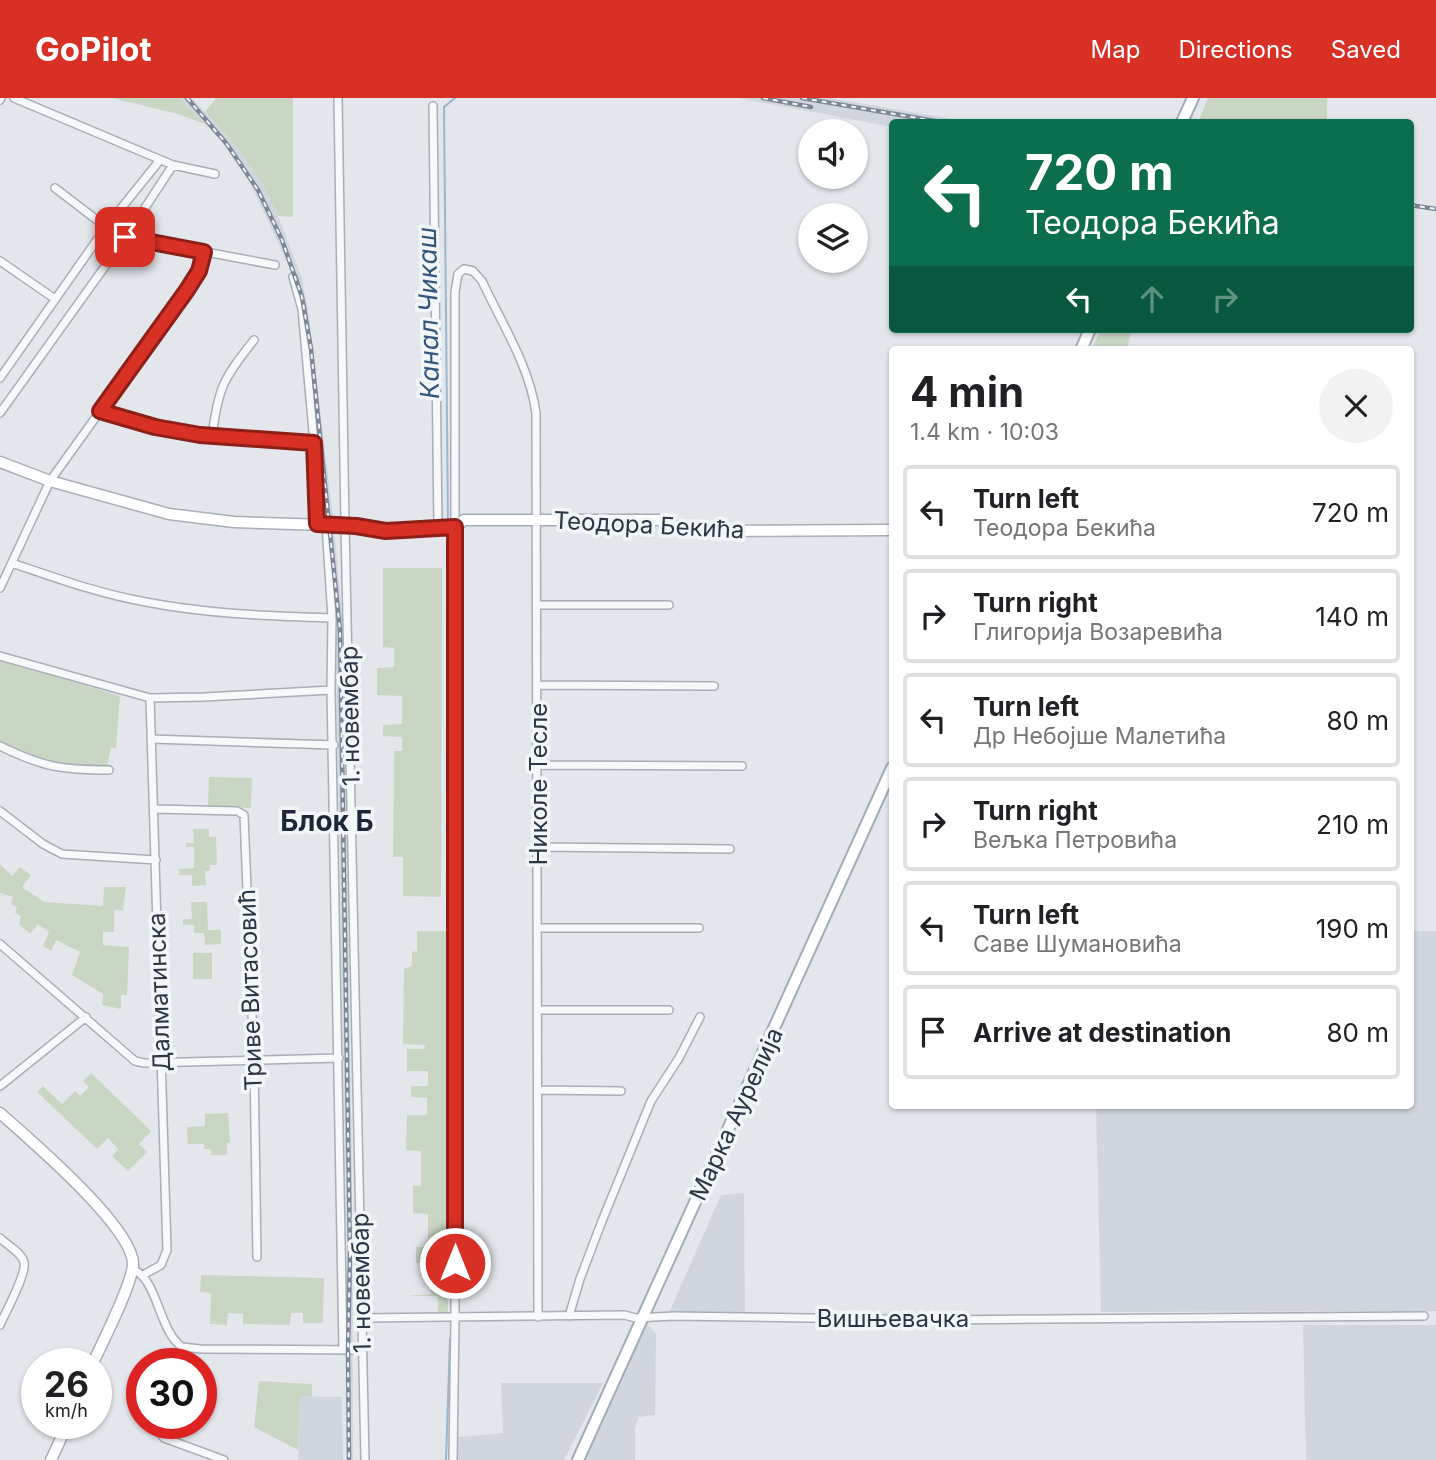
<!DOCTYPE html>
<html lang="en">
<head>
<meta charset="utf-8">
<style>
	body { margin:0; font-family:Inter,sans-serif; background:#f2f2f2; color:#202124; height:100vh; display:flex; flex-direction:column; font-size:26px; white-space:nowrap }
	* { box-sizing:border-box; margin:0 }
	p { font-size:23px; color:#757577 }
	.icon { flex:none; width:38px; height:38px; fill:none; stroke:currentColor; stroke-width:2; stroke-linecap:round; stroke-linejoin:round }
	.map { position:relative; flex:1; overflow:hidden }
	.side { position:absolute; left:889px; top:248px; width:525px; height:763px; display:flex; flex-direction:column; background:#fff; border-radius:7px; box-shadow:0 2px 5px #0004 }
	.side>* { flex:none }
	.top-card { position:absolute; left:889px; top:21px; width:525px; height:214px; border-radius:7px; box-shadow:0 2px 5px #0004; background:#0b6e4f; color:#fff; overflow:hidden }
	.tools { position:absolute; left:798px; top:21px; display:grid; gap:14px }
	.tools a { display:grid; place-items:center; width:70px; height:70px; border-radius:50%; background:#fff; box-shadow:0 2px 5px #0004; font-size:35px }
	.speed { position:absolute; left:21px; top:1250px; display:flex; gap:14px; font-size:35px; font-weight:700; text-align:center }
	.speed>* { display:grid; place-content:center; width:91px; height:91px; border-radius:50%; background:#fff; box-shadow:0 2px 5px #0004; line-height:1 }
	.speed small { font-size:18px; font-weight:400 }
	.speed .limit { border:10px solid #d22; background:#fff; color:#111 }
	.pin { position:absolute; display:grid; place-items:center; width:60px; height:60px; color:#fff; margin:-30px; border-radius:14px; box-shadow:0 4px 10px #0006 }
	.me { position:absolute; width:77px; margin:-38px; rotate:0deg; stroke-linejoin:round; filter:drop-shadow(0 0 5px #0008) }
	.turn { display:flex; align-items:center; gap:24px; height:147px; padding:0 21px; font-size:32px }
	.turn .icon { width:91px; height:91px; stroke-width:2.5 }
	.turn b { display:block; font-size:49px; line-height:60px }
	.lanes { display:flex; align-items:center; height:66px; padding:0 21px; background:#0003; justify-content:center; gap:35px; direction:ltr }
	.lanes .off { opacity:.35 }
	.round { display:grid; place-items:center; flex:none; width:74px; height:74px; border-radius:37px; background:#f2f2f2 }
	.head { display:flex; align-items:center; justify-content:space-between; height:119px; padding:0 21px }
	h1 { font-size:42px; font-weight:700; line-height:52px }
	ul { padding:0; list-style:none }
	li { display:flex; align-items:center; gap:21px; height:94px; margin:0 14px 10px; padding:0 7px; border:4px solid #e0e0e0; border-radius:7px }
	li div { flex:1 }
	li b { display:block; font-size:26px }
	li em { font-style:normal }
	header { display:flex; align-items:center; gap:42px; box-sizing:border-box; height:98px; padding:0 35px; background:#d93025; color:#fff }
	header strong { font-size:33px }
	nav { display:flex; gap:38px; margin-inline-start:auto; font-size:24px }
	.map>svg:first-child { display:block }
	.built { fill:#d1d6de }
	.green { fill:#c9d6c4 }
	.lines { fill:none; stroke-linecap:round; stroke-linejoin:round }
	.stream { stroke:#9db6cd; stroke-width:2 }
	.street-casing { stroke:#a8aeb7; stroke-width:10 }
	.secondary-casing { stroke:#a8aeb7; stroke-width:13 }
	.primary-casing { stroke:#a2abb8; stroke-width:14 }
	.street { stroke:#f6f8fa; stroke-width:7 }
	.secondary { stroke:#fff; stroke-width:10 }
	.primary { stroke:#fff; stroke-width:10 }
	.rail-casing { stroke:#7c8796; stroke-width:4.5 }
	.rail { stroke:#f3f6f9; stroke-width:2; stroke-dasharray:5; stroke-linecap:butt }
	.route-casing { stroke:#8d1f18; stroke-width:18 }
	.route { stroke:#d93025; stroke-width:12 }
	.labels { text-anchor:middle; dominant-baseline:central; stroke-width:7; stroke-linejoin:round; paint-order:stroke }
	.street-label { font-size:24px; fill:#2a3545; stroke:#f3f6f9 }
	.water-label { font-size:26px; font-style:italic; fill:#32557b; stroke:#f3f6f9 }
	.quarter-label { font-size:28px; font-weight:bold; fill:#1c2636; stroke:#f3f6f9 }
</style>
</head>
<body>
<header>
<strong>GoPilot</strong>
<nav><a>Map</a><a>Directions</a><a>Saved</a></nav>
</header>
<div class="map">
<svg width="1436" height="1362" viewBox="0 0 1436 1362">
	<rect width="100%" height="100%" fill="#e3e7ec"/>
	<path class="built" d="M179 0H192L195 3 256 72 271 100 302 180 310 226 333 419 343 528 352 1072 353 1362H347V1149L335 505 313 300 296 185 291 172 247 79 230 52Z
		M738 0H829L970 24H892V29Z
		M1411 833H1436V1213L1101 1214 1096 1008H1410Z
		M744 1095 745 1217H668L721 1097Z
		M646 1225 656 1236 655 1317 639 1319 635 1330V1362H583Z
		M1303 1227H1436V1362H1306Z
		M501 1285H603L564 1362H448L449 1340 503 1335Z
		M300 1298 342 1299 343 1362H298Z"/>
	<path class="green" d="M112 0H179L205 26 178 16Z
		M216 0H293V119L278 118C262 76 235 47 205 14Z
		M1208 0H1327V24H1198Z
		M1101 231H1132L1127 252H1091Z
		M383 470H442L441 799 403 798V759H393L394 653H402V639L383 638V627L402 626V598L377 597V570L394 569V550L383 549Z
		M0 561 120 598 116 651 111 649 107 668H75L45 664 0 645Z
		M209 679 252 680 251 710 208 708Z
		M193 731H209V739H216L217 767H210V773H205L206 787 192 788V777H179V771L194 770V749H186V745H194Z
		M0 766 12 778 20 769 31 777 22 789 44 804 103 808 104 789H126L123 812H114V834H103V847L129 849 127 897H121V911L102 907 103 896 72 877 80 854 56 842 51 853 43 848 49 834 38 826 30 836 19 826 21 818 15 815 17 809 11 806 13 799 0 795Z
		M191 804H207L208 832H221V846L205 847 204 835H194V827H183V821H192Z
		M417 833H447L448 1214H438V1198H407L431 1196V1174H425L424 1165H416V1149H428V1116L413 1115V1088H421V1053L406 1052 407 1017H427V1000L411 999V988H428V973H407V951H424L425 947 403 946 404 871 412 868V854L417 853Z
		M193 855H212V881H193Z
		M91 975 151 1033 139 1046 147 1054 128 1073 112 1058 118 1051 108 1040 97 1051 37 994 43 988 62 1006 75 993 80 998 89 989 83 983Z
		M228 1015 230 1045H227V1057H211V1051H204V1046H188L187 1029 205 1028V1016Z
		M201 1177 324 1180 323 1225H303V1215H291L290 1227 243 1226V1216L228 1215 227 1227 210 1226 211 1195 200 1194Z
		M259 1283 312 1286V1298H300L298 1352 254 1329Z"/>
	<g class="lines">
		<path class="stream" d="M448 424 444 9 455 0
			M448 454 451 1216
			M446 1362 450 1241"/>
		<defs>
			<path id="street" d="M14 0 173 67 215 76
				M338 0 345 427 365 1362
				M0 2 1 0
				M433 8 438 431
				M55 90 106 129
				M126 139 275 167
				M0 163 55 201
				M293 179 302 211 314 345 317 426
				M0 280 106 129 160 62
				M100 313 155 329 200 337 314 345
				M0 315 126 139 173 67
				M212 339C218 290 223 281 254 242
				M326 427 332 520 331 592 343 1252
				M12 465C56 480 100 496 146 504 207 516 270 518 332 520
				M0 490 50 383 187 192 199 173 203 154
				M537 507H669
				M0 558 150 600 204 599 331 592
				M537 587 714 588
				M151 641 334 647
				M0 648C43 669 61 672 109 672
				M538 667 742 668
				M154 711 237 713 244 717 254 964 257 1159
				M0 713 43 746 62 756 156 762
				M538 749 730 751
				M538 830H699
				M0 846 135 963 144 965 339 960
				M537 912H669
				M0 988 86 919
				M538 992 621 993
				M0 1140C7 1147 21 1154 24 1164 27 1176 5 1215 0 1227
				M132 1171C158 1180 158 1232 182 1249L200 1251 362 1252
				M143 1177 161 1167 167 1152 150 600
				M569 1218 580 1181 602 1123 651 1003 679 960 700 919
				M362 1220 624 1217 636 1220 673 1218 940 1222 1424 1218
				M180 1265 182 1249
				M158 1325 157 1331 164 1340 224 1362
				M453 1362 455 1221V194L458 176 464 171 473 173 482 183C501 224 530 269 536 315L538 1219"/>
			<path id="secondary" d="M0 364 50 383 169 416 234 424 356 428 386 433 456 429 464 422H660L688 433 892 432
				M0 1015C29 1041 133 1129 133 1166 133 1185 102 1245 93 1265
				M51 1362 68 1325"/>
			<path id="primary" d="M1182 24 1193 0
				M1081 252 1090 231
				M578 1362 892 670"/>
		</defs>
		<use href="#street" class="street-casing"/>
		<use href="#secondary" class="secondary-casing"/>
		<use href="#primary" class="primary-casing"/>
		<use href="#street" class="street"/>
		<use href="#secondary" class="secondary"/>
		<use href="#primary" class="primary"/>
		<defs>
			<path id="rail" d="M187 0 226 45 258 92 282 142 302 199 311 251 340 532 350 1155 348 1252 349 1362
				M763 0 811 9
				M802 0 941 24
				M1410 107 1436 111"/>
		</defs>
		<use href="#rail" class="rail-casing"/>
		<use href="#rail" class="rail"/>
	</g>
	<g class="lines">
		<defs>
			<path id="route" d="M125 139 204 154 199 173 187 192 100 313 155 329 200 337 314 345 317 426 356 428 386 433 455 429V1165"/>
		</defs>
		<use href="#route" class="route-casing"/>
		<use href="#route" class="route"/>
	</g>
	<g class="labels">
		<g class="street-label">
			<text transform="translate(649 427) rotate(3)">Теодора Бекића</text>
			<text transform="translate(350 618) rotate(-91)">1. новембар</text>
			<text transform="translate(538 686) rotate(-90)">Николе Тесле</text>
			<text transform="translate(250 892) rotate(-92)">Триве Витасовић</text>
			<text transform="translate(159 894) rotate(-92)">Далматинска</text>
			<text transform="translate(736 1016) rotate(-65)">Марка Аурелија</text>
			<text transform="translate(361 1185) rotate(-91)">1. новембар</text>
			<text x="893" y="1220">Вишњевачка</text>
		</g>
		<g class="water-label">
			<text transform="translate(428 215) rotate(-91)">Канал Чикаш</text>
		</g>
		<g class="quarter-label">
			<text x="327" y="723">Блок Б</text>
		</g>
	</g>
</svg>
<div class="tools">
<a><svg class="icon" aria-label="sound" viewBox="0 0 24 24"><path d="M4 9h4l5-4v14l-5-4H4zM17 9q2 3 0 6"/></svg></a>
<a><svg class="icon" aria-label="layers" viewBox="0 0 24 24"><path d="M12 4l9 5-9 5-9-5zM3 14l9 5 9-5"/></svg></a>
</div>
<div class="speed"><div>26<small>km/h</small></div><div class="limit">30</div></div>
<div class="pin" style="left:125px;top:139px;background:#d93025"><svg class="icon" aria-label="arrive" viewBox="0 0 24 24"><path d="M6 21V4h12l-3 4 3 4H6"/></svg></div>
<svg class="me" style="left:455px;top:1165px" viewBox="-20 -20 40 40"><circle r="17" fill="#d93025" stroke="#fff" stroke-width="3"/><path d="M0-11L8 9 0 5-8 9z" fill="#fff"/></svg>
<div class="top-card">
<div class="turn"><svg class="icon" aria-label="left" viewBox="0 0 24 24"><path d="M17 20v-9H6M10 6l-5 5 5 5"/></svg><div><b>720 m</b>Теодора Бекића</div></div>
<div class="lanes"><svg class="icon" aria-label="left" viewBox="0 0 24 24"><path d="M17 20v-9H6M10 6l-5 5 5 5"/></svg><svg class="icon off" aria-label="ahead" viewBox="0 0 24 24"><path d="M12 20V5M6 11l6-6 6 6"/></svg><svg class="icon off" aria-label="right" viewBox="0 0 24 24"><path d="M7 20v-9h11M14 6l5 5-5 5"/></svg></div>
</div>
<section class="side">
<div class="head"><div><h1>4 min</h1><p>1.4 km · 10:03</p></div><a class="round"><svg class="icon" aria-label="close" viewBox="0 0 24 24"><path d="M6 6l12 12M18 6L6 18"/></svg></a></div>
<ul>
<li><svg class="icon" aria-label="left" viewBox="0 0 24 24"><path d="M17 20v-9H6M10 6l-5 5 5 5"/></svg><div><b>Turn left</b><p>Теодора Бекића</p></div><em>720 m</em></li>
<li><svg class="icon" aria-label="right" viewBox="0 0 24 24"><path d="M7 20v-9h11M14 6l5 5-5 5"/></svg><div><b>Turn right</b><p>Глигорија Возаревића</p></div><em>140 m</em></li>
<li><svg class="icon" aria-label="left" viewBox="0 0 24 24"><path d="M17 20v-9H6M10 6l-5 5 5 5"/></svg><div><b>Turn left</b><p>Др Небојше Малетића</p></div><em>80 m</em></li>
<li><svg class="icon" aria-label="right" viewBox="0 0 24 24"><path d="M7 20v-9h11M14 6l5 5-5 5"/></svg><div><b>Turn right</b><p>Вељка Петровића</p></div><em>210 m</em></li>
<li><svg class="icon" aria-label="left" viewBox="0 0 24 24"><path d="M17 20v-9H6M10 6l-5 5 5 5"/></svg><div><b>Turn left</b><p>Саве Шумановића</p></div><em>190 m</em></li>
<li><svg class="icon" aria-label="arrive" viewBox="0 0 24 24"><path d="M6 21V4h12l-3 4 3 4H6"/></svg><div><b>Arrive at destination</b></div><em>80 m</em></li>
</ul>
</section>
</div>
</body>
</html>
